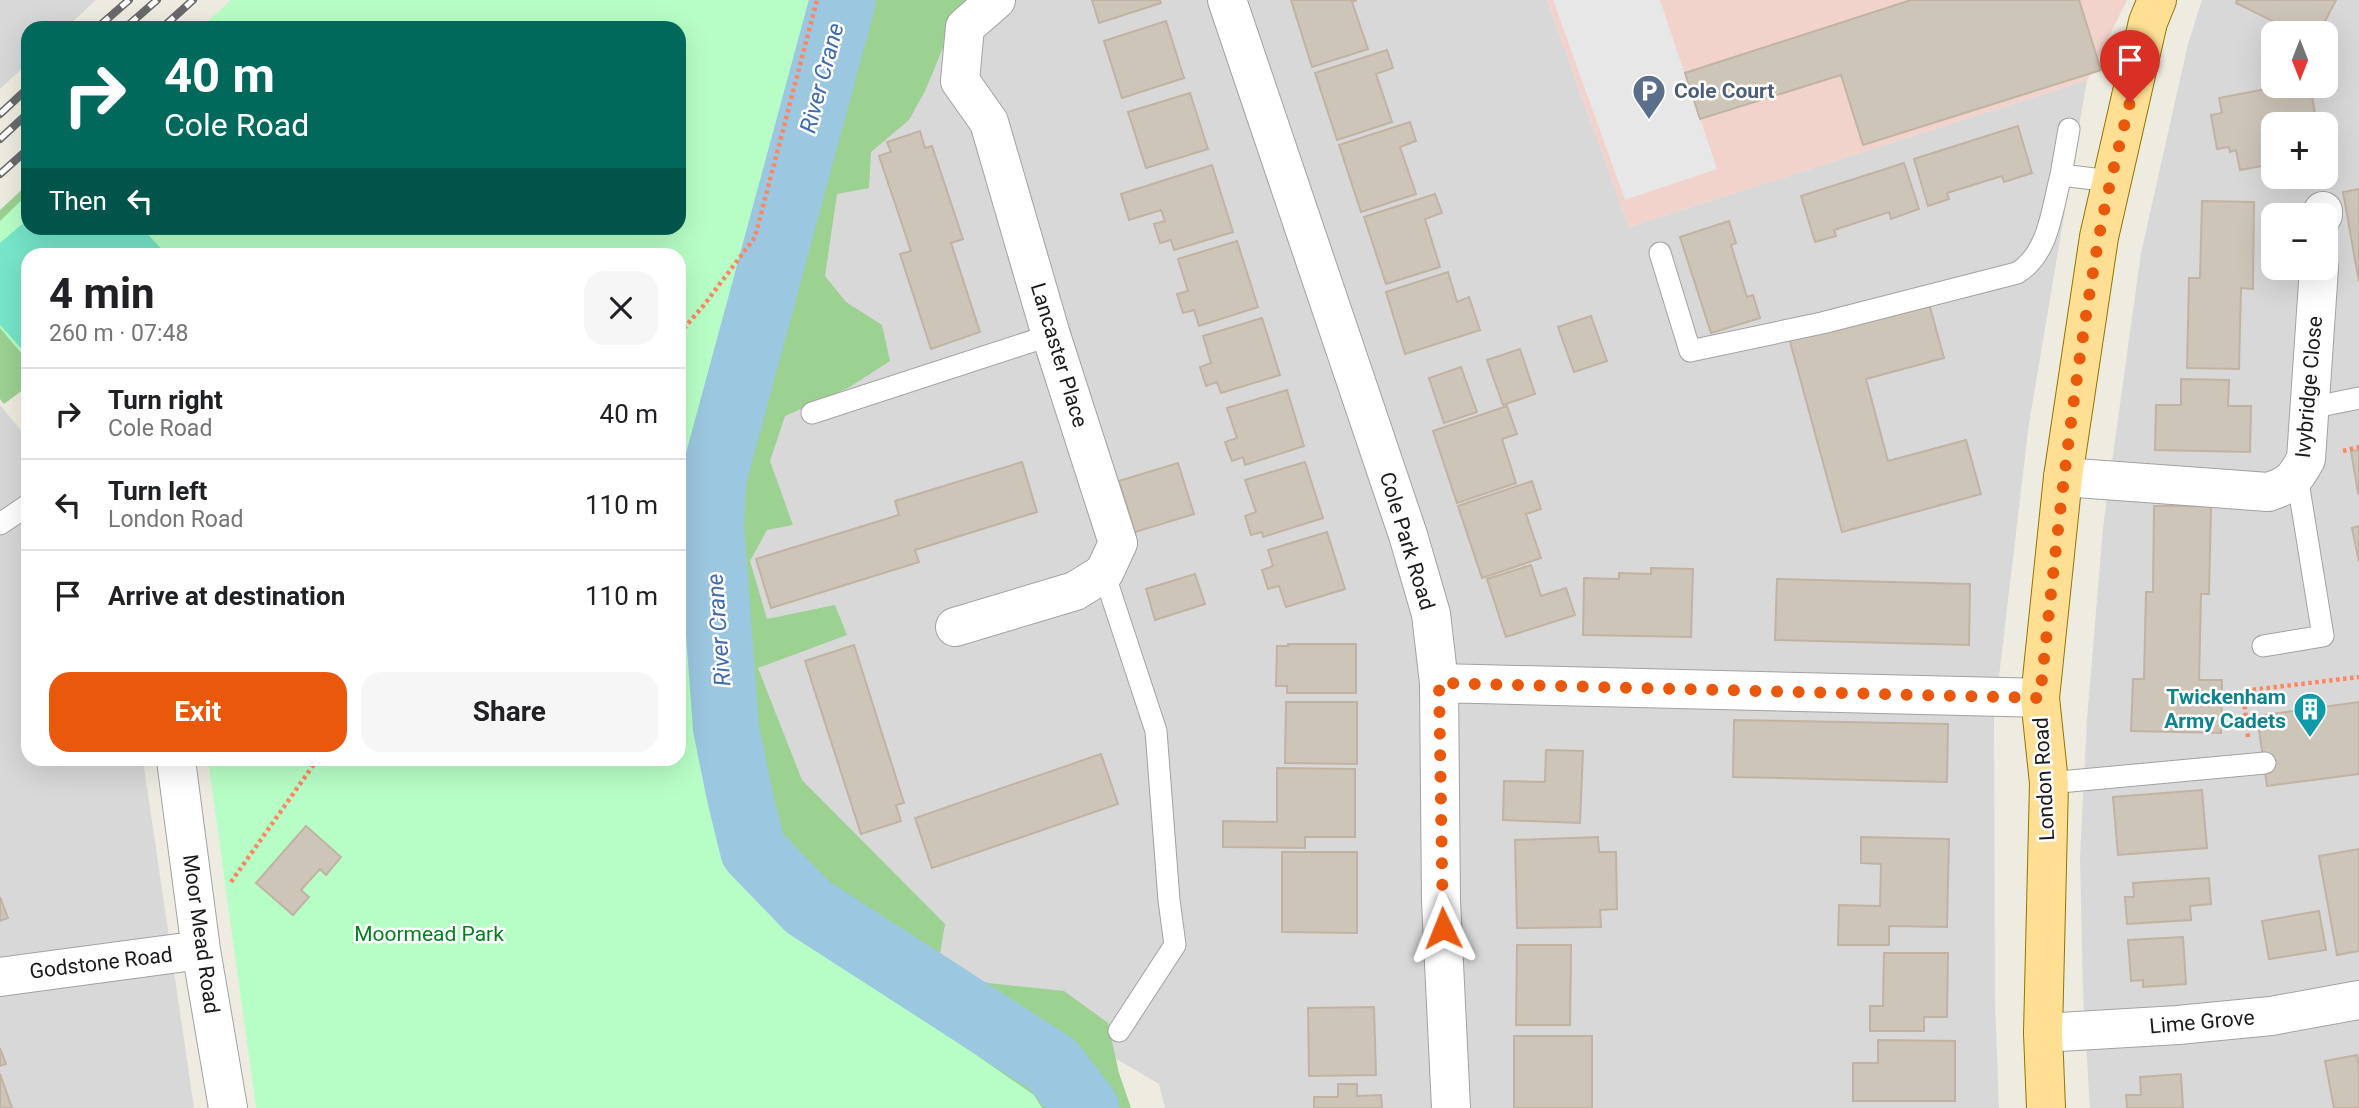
<!DOCTYPE html>
<html lang="en">
<head>
<meta charset="utf-8">
<style>
	body { margin:0; font-family:Roboto,sans-serif; background:#f6f6f6; color:#202124; height:100vh; display:flex; flex-direction:column; font-size:26px; white-space:nowrap }
	* { box-sizing:border-box; margin:0 }
	p { font-size:23px; color:#757577 }
	.icon { flex:none; width:38px; height:38px; fill:none; stroke:currentColor; stroke-width:2; stroke-linecap:round; stroke-linejoin:round }
	.map { position:relative; flex:1; overflow:hidden }
	.drawer { position:absolute; left:21px; top:248px; width:665px; height:518px; display:flex; flex-direction:column; background:#fff; border-radius:21px; box-shadow:0 7px 28px #0002 }
	.drawer>* { flex:none }
	.hud { position:absolute; left:21px; top:21px; width:665px; height:214px; border-radius:21px; box-shadow:0 7px 28px #0002; background:#00695c; color:#fff; overflow:hidden }
	.needle { width:46px; rotate:180deg }
	.tools { position:absolute; left:2261px; top:21px; display:grid; gap:14px }
	.tools a { display:grid; place-items:center; width:77px; height:77px; border-radius:14px; background:#fff; box-shadow:0 7px 28px #0002; font-size:35px }
	.pin { position:absolute; display:grid; place-items:center; width:60px; height:60px; color:#fff; margin:-72px -30px; border-radius:50% 50% 50% 0; rotate:-45deg; box-shadow:0 0 7px #0007 }
	.pin .icon { rotate:45deg }
	.me { position:absolute; width:77px; margin:-38px; rotate:358deg; stroke-linejoin:round; filter:drop-shadow(0 0 5px #0008) }
	.turn { display:flex; align-items:center; gap:24px; height:147px; padding:0 28px; font-size:32px }
	.turn .icon { width:91px; height:91px; stroke-width:2.5 }
	.turn b { display:block; font-size:49px; line-height:60px }
	.then { display:flex; align-items:center; height:66px; padding:0 28px; background:#0003; gap:14px; font-size:26px }
	.round { display:grid; place-items:center; flex:none; width:74px; height:74px; border-radius:21px; background:#f6f6f6 }
	.headline { display:flex; align-items:center; justify-content:space-between; height:119px; padding:0 28px }
	h1 { font-size:42px; font-weight:700; line-height:52px }
	.button { display:flex; gap:14px; margin-top:auto; padding:14px 28px }
	.button a { flex:1; height:80px; border-radius:21px; background:#ea580c; color:#fff; font-size:28px; font-weight:700; line-height:80px; text-align:center }
	.button a+a { background:#f6f6f6; color:#202124 }
	ul { padding:0; list-style:none }
	li { display:flex; align-items:center; gap:21px; height:91px; padding:0 28px; border-top:2px solid #e0e0e0 }
	li div { flex:1 }
	li b { display:block; font-size:26px }
	li em { font-style:normal }
	.map>svg:first-child { display:block }
	.residential { fill:#d9d8d8; fill-rule:evenodd }
	.commercial { fill:#f1d3cc }
	.forest { fill:#9bd191 }
	.park { fill:#b7fec6 }
	.pitch { fill:#76e5c8 }
	.parking { fill:#e7e7e7 }
	.water { fill:#9cc7e0 }
	.lines { fill:none; stroke-linecap:round; stroke-linejoin:round }
	.river { stroke:#9cc7e0; stroke-width:66 }
	.building { fill:#cec5b9; stroke:#c0b3a1; stroke-width:2 }
	.service-casing { stroke:#a2a2a2; stroke-width:23 }
	.minor-casing { stroke:#a2a2a2; stroke-width:40 }
	.primary-casing { stroke:#927500; stroke-width:40 }
	.path { stroke:#ff855f; stroke-width:4.5; stroke-dasharray:3.5 3.5; stroke-linecap:butt }
	.service { stroke:#fff; stroke-width:21 }
	.minor { stroke:#fff; stroke-width:38 }
	.primary { stroke:#ffdf93; stroke-width:38 }
	.rail-casing { stroke:#696969; stroke-width:8 }
	.rail { stroke:#fff; stroke-width:5; stroke-dasharray:16; stroke-linecap:butt }
	.route { stroke:#ea580c; stroke-width:12; stroke-dasharray:0 21.6 }
	.labels { text-anchor:middle; dominant-baseline:central; stroke-width:5; stroke-linejoin:round; paint-order:stroke }
	.service-label { font-size:21px; font-weight:bold; fill:#4e5e75; stroke:#fff; text-anchor:start }
	.street-label { font-size:21px; fill:#1b1b1b; stroke:#fff }
	.culture-label { font-size:21px; font-weight:bold; fill:#0d838f; stroke:#fff; text-anchor:end }
	.park-label { font-size:21px; fill:#03801d; stroke:#fff }
	.water-label { font-size:23px; font-style:italic; fill:#416bb1; stroke:#fff }
</style>
</head>
<body>
<div class="map">
<svg width="2359" height="1108" viewBox="0 0 2359 1108">
	<rect width="100%" height="100%" fill="#eeebe0"/>
	<path class="residential" d="M0 0H96L66 28H28V63L0 89Z
		M874 0H1547L1629 227 2087 80 2029 423 1994 719 1995 999 1999 1108H1165L1159 1084 923 945 771 813 726 581Z
		M2202 0H2359V1108H2090L2083 995 2080 857 2087 719 2103 527 2141 253 2188 44ZM2273 33H2326V86H2273ZM2273 124H2326V177H2273ZM2273 215H2326V268H2273Z
		M0 405 28 439V760H143L194 1108H0Z"/>
	<path class="commercial" d="M1547 0H2127L2087 80 1629 227Z"/>
	<path class="forest" d="M814 0H983L951 28 926 89 909 120 871 152 869 188 837 194 825 276 846 302 882 325 890 361 848 388 785 416 770 461 793 525 767 530 750 561 767 619 835 605 847 635 758 668 802 780 945 924 938 966 988 983 1064 991 1108 1023 1119 1073 1131 1108H921L729 914 679 710V359L712 366 730 312 725 290 679 256Z
		M28 184V228L0 260V210Z
		M0 299 28 336V386L4 404 0 399Z"/>
	<path class="park" d="M231 0H823L765 181 709 377 686 547 691 690 723 851 812 946 923 1018 1034 1095 1042 1108H256L208 760H679V256H28V361L0 328V221L28 194V228H679V28H201Z"/>
	<path class="pitch" d="M28 219V228H142L167 255 28 256V356L0 325V243Z"/>
	<path class="parking" d="M1553 0H1660L1717 169 1625 200Z"/>
	<path class="water" d="M822 0H869L803 219 775 209Z"/>
	<g class="lines">
		<path class="river" d="M843 0 714 476 711 525 726 728 740 797 753 850 808 907 1053 1065 1086 1108"/>
	</g>
	<path class="building" d="M1092 0H1160L1161 3 1099 23Z
		M1291 0H1357L1352 2 1368 49 1312 67Z
		M1911 0H2079L2101 70 1863 145 1841 75 1700 119 1685 73Z
		M2237 0H2336L2319 33H2297L2236 3Z
		M1166 21 1184 78 1122 98 1104 41Z
		M1387 50 1393 68 1376 74 1392 122 1337 140 1315 73Z
		M2281 86H2310L2317 124H2273V164L2240 170 2236 150 2230 152 2229 147 2217 149 2211 115 2222 113 2219 98Z
		M1190 93 1208 149 1146 168 1128 112Z
		M1410 122 1416 141 1400 147 1416 194 1361 212 1339 145Z
		M2018 126 2032 173 2004 182 2002 176 1947 193 1949 199 1928 206 1914 159Z
		M920 131 925 148 932 146 963 239 951 243 980 332 931 349 900 254 911 251 879 156 891 152 887 142Z
		M1904 163 1919 209 1891 219 1889 212 1834 230 1836 236 1815 242 1801 196Z
		M1212 165 1233 232 1174 250 1171 240 1160 243 1154 224 1165 221 1161 210 1129 220 1121 194Z
		M2359 189V282L2343 192Z
		M1435 194 1442 213 1425 219 1440 267 1386 284 1364 217Z
		M2202 201 2254 202 2253 289 2241 288 2239 369 2187 368 2189 278H2200Z
		M1729 221 1736 243 1731 245 1747 297 1753 295 1760 318 1711 333 1680 237Z
		M1237 241 1258 307 1199 326 1194 310 1183 313 1177 294 1188 291 1178 259Z
		M1448 272 1457 302 1469 297 1480 330 1405 354 1386 292Z
		M1928 300 1944 358 1866 379 1888 461 1966 440 1981 494 1842 532 1789 338Z
		M1591 316 1607 361 1574 372 1558 327Z
		M1262 318 1280 375 1221 393 1217 382 1206 386 1200 367 1211 363 1203 336Z
		M1520 349 1535 394 1503 405 1487 360Z
		M1461 367 1477 412 1444 423 1429 378Z
		M2181 379 2229 380 2228 406H2251L2250 452 2155 450 2156 405H2181Z
		M1287 390 1304 446 1245 465 1243 457 1232 461 1225 442 1237 438 1227 408Z
		M1507 406 1517 434 1502 439 1516 483 1457 503 1433 431Z
		M2359 450V492L2358 493 2351 451Z
		M1022 462 1037 512 915 550 919 562 771 608 756 559 899 515 895 501Z
		M1305 462 1323 518 1263 537 1262 532 1251 535 1245 516 1256 512 1245 480Z
		M1178 463 1194 514 1135 532 1119 481Z
		M1532 481 1541 509 1526 514 1541 558 1482 578 1458 506Z
		M2154 506H2211L2209 594H2201L2199 680H2222L2221 733 2131 731 2133 679H2144L2146 592H2153Z
		M2359 526V562L2352 528Z
		M1327 532 1345 589 1286 607 1279 586 1268 589 1262 570 1273 566 1268 550Z
		M1531 565 1541 596 1566 588 1575 615 1506 637 1487 579Z
		M1651 568 1693 569 1691 637 1583 635 1584 578 1619 579V573L1651 574Z
		M1195 574 1205 604 1155 620 1146 589Z
		M1777 579 1970 584 1969 645 1775 640Z
		M1288 644H1356V693H1287V686H1276L1277 646H1288Z
		M854 645 904 803 896 805 901 821 861 834 805 661Z
		M1286 702H1357V764L1285 763Z
		M2359 702V774L2267 786 2257 716Z
		M1734 720 1948 724 1947 782 1733 777Z
		M1546 750 1583 751 1580 823 1503 820 1504 781 1545 782Z
		M1101 754 1118 804 932 868 915 818Z
		M1277 768 1355 769V837H1305V848L1223 847V821L1277 822Z
		M2202 790 2207 848 2118 855 2113 797Z
		M306 826 341 857 326 875 320 869 301 890 309 897 293 915 256 883Z
		M1598 837 1599 852H1616L1617 909 1600 910 1601 927 1517 928 1515 840Z
		M1861 837 1949 839 1947 927 1889 926V945H1838L1839 905 1880 906 1881 864 1861 863Z
		M2359 849V951L2337 955 2319 856Z
		M1282 852H1357V933L1282 932Z
		M2209 878 2211 904 2190 906 2191 920 2127 924 2125 897H2134L2133 883Z
		M0 897 8 918 0 921Z
		M2319 911 2326 950 2269 959 2262 921Z
		M2183 937 2186 984 2143 987V980L2131 981 2128 940Z
		M1517 945H1571L1570 1025H1516Z
		M1884 953H1948L1947 1017H1924V1031H1870V1006H1883Z
		M1374 1007 1376 1075 1309 1076 1308 1008Z
		M1514 1036H1592V1108H1514Z
		M1878 1040 1955 1041V1101H1853V1063H1878Z
		M0 1048 6 1064 0 1066Z
		M2357 1055 2359 1067V1108H2334L2325 1061Z
		M0 1074 12 1108H0Z
		M2181 1074 2183 1108H2127L2126 1095H2141L2140 1077Z
		M1338 1084H1357V1096L1381 1095 1382 1108H1314V1097H1338Z"/>
	<g class="lines">
		<defs>
			<path id="service" d="M2061 175 2069 129
				M1660 253 1690 351 1822 323 2017 273C2049 254 2052 209 2061 175L2111 181
				M2310 408 2359 398
				M812 413 1051 335
				M0 524 28 505
				M1104 573 1156 731 1169 900 1175 945 1119 1031
				M2263 646 2323 636 2297 476
				M2049 783 2265 763"/>
			<path id="minor" d="M1227 0 1408 535 1431 614 1439 683 1441 901 1451 1108
				M2323 215V211
				M2063 477 2268 492C2291 485 2295 479 2306 459L2319 268
				M955 627 1075 591 1104 573 1118 543 1051 335 989 122 960 81 965 27 996 0
				M1439 683 2040 698
				M176 760 201 950 228 1108
				M0 977 201 950
				M2043 1033 2178 1025 2271 1016 2359 1000"/>
			<path id="primary" d="M2046 1108 2043 1033 2049 783 2040 698 2063 477 2099 237 2148 22 2157 0"/>
		</defs>
		<use href="#service" class="service-casing"/>
		<use href="#minor" class="minor-casing"/>
		<use href="#primary" class="primary-casing"/>
		<path class="path" d="M679 334 704 305 755 237 817 0
			M2343 451 2359 447
			M2248 737 2243 691 2359 677
			M231 882 317 760"/>
		<use href="#service" class="service"/>
		<use href="#minor" class="minor"/>
		<use href="#primary" class="primary"/>
		<defs>
			<path id="rail" d="M97 28 129 0
				M125 28 157 0
				M162 28 193 0
				M0 114 28 88
				M0 139 28 113
				M0 174 28 149"/>
		</defs>
		<use href="#rail" class="rail-casing"/>
		<use href="#rail" class="rail"/>
	</g>
	<g class="lines">
		<path class="route" d="M1443 928 1439 683 2040 698C2056 544 2072 390 2099 237 2107 192 2119 147 2130 102"/>
	</g>
	<defs>
		<symbol id="parking-pin" viewBox="-11 -11 22 30"><path d="M0 17L-7.5 6A9.5 9.5 0 1 1 7.5 6Z" fill="#5c6f8a" stroke="#fff"/><path d="M-3.5-5.5H1a3.5 3.5 0 0 1 0 7H-1V5.5H-3.5ZM-1-3.4V-.6H.8a1.4 1.4 0 0 0 0-2.8Z" fill="#fff"/></symbol>
		<symbol id="building-pin" viewBox="-11 -11 22 30"><path d="M0 17L-7.5 6A9.5 9.5 0 1 1 7.5 6Z" fill="#0f9aa8" stroke="#fff"/><path d="M-4-6H4V6H1V3H-1V6H-4ZM-2.5-4.3h1.7v1.8h-1.7ZM.8-4.3h1.7v1.8H.8ZM-2.5-1h1.7V.8h-1.7ZM.8-1h1.7V.8H.8Z" fill="#fff"/></symbol>
	</defs>
	<g fill-rule="evenodd">
		<use href="#parking-pin" x="1630" y="72" width="38" height="52"/>
		<use href="#building-pin" x="2291" y="690" width="38" height="52"/>
	</g>
	<g class="labels">
		<g class="service-label">
			<text x="1674" y="91">Cole Court</text>
		</g>
		<g class="street-label">
			<text transform="translate(1059 355) rotate(73)">Lancaster Place</text>
			<text transform="translate(2309 387) rotate(-85)">Ivybridge Close</text>
			<text transform="translate(1407 541) rotate(73)">Cole Park Road</text>
			<text transform="translate(2044 779) rotate(-93)">London Road</text>
			<text transform="translate(201 934) rotate(82)">Moor Mead Road</text>
			<text transform="translate(101 963) rotate(-7)">Godstone Road</text>
			<text transform="translate(2202 1022) rotate(-5)">Lime Grove</text>
		</g>
		<g class="culture-label">
			<text x="2286" y="697">Twickenham<tspan x="2286" dy="24">Army Cadets</tspan></text>
		</g>
		<g class="park-label">
			<text x="429" y="934">Moormead Park</text>
		</g>
		<g class="water-label">
			<text transform="translate(822 78) rotate(-75)">River Crane</text>
			<text transform="translate(719 630) rotate(-94)">River Crane</text>
		</g>
	</g>
</svg>
<div class="tools">
<a><svg class="needle" viewBox="-14 -14 28 28"><path d="M0-13l5 13h-10z" fill="#e53935"/><path d="M0 13l5-13h-10z" fill="#757577"/></svg></a>
<a>+</a>
<a>−</a>
</div>
<div class="pin" style="left:2130px;top:102px;background:#d93025"><svg class="icon" aria-label="arrive" viewBox="0 0 24 24"><path d="M6 21V4h12l-3 4 3 4H6"/></svg></div>
<svg class="me" style="left:1443px;top:928px" viewBox="-20 -20 40 40"><path d="M0-17L14 15 0 8-14 15z" fill="#ea580c" stroke="#fff" stroke-width="4"/></svg>
<div class="hud">
<div class="turn"><svg class="icon" aria-label="right" viewBox="0 0 24 24"><path d="M7 20v-9h11M14 6l5 5-5 5"/></svg><div><b>40 m</b>Cole Road</div></div>
<div class="then">Then<svg class="icon" aria-label="left" viewBox="0 0 24 24"><path d="M17 20v-9H6M10 6l-5 5 5 5"/></svg></div>
</div>
<section class="drawer">
<div class="headline"><div><h1>4 min</h1><p>260 m · 07:48</p></div><a class="round"><svg class="icon" aria-label="close" viewBox="0 0 24 24"><path d="M6 6l12 12M18 6L6 18"/></svg></a></div>
<ul>
<li><svg class="icon" aria-label="right" viewBox="0 0 24 24"><path d="M7 20v-9h11M14 6l5 5-5 5"/></svg><div><b>Turn right</b><p>Cole Road</p></div><em>40 m</em></li>
<li><svg class="icon" aria-label="left" viewBox="0 0 24 24"><path d="M17 20v-9H6M10 6l-5 5 5 5"/></svg><div><b>Turn left</b><p>London Road</p></div><em>110 m</em></li>
<li><svg class="icon" aria-label="arrive" viewBox="0 0 24 24"><path d="M6 21V4h12l-3 4 3 4H6"/></svg><div><b>Arrive at destination</b></div><em>110 m</em></li>
</ul>
<div class="button"><a>Exit</a><a>Share</a></div>
</section>
</div>
</body>
</html>
